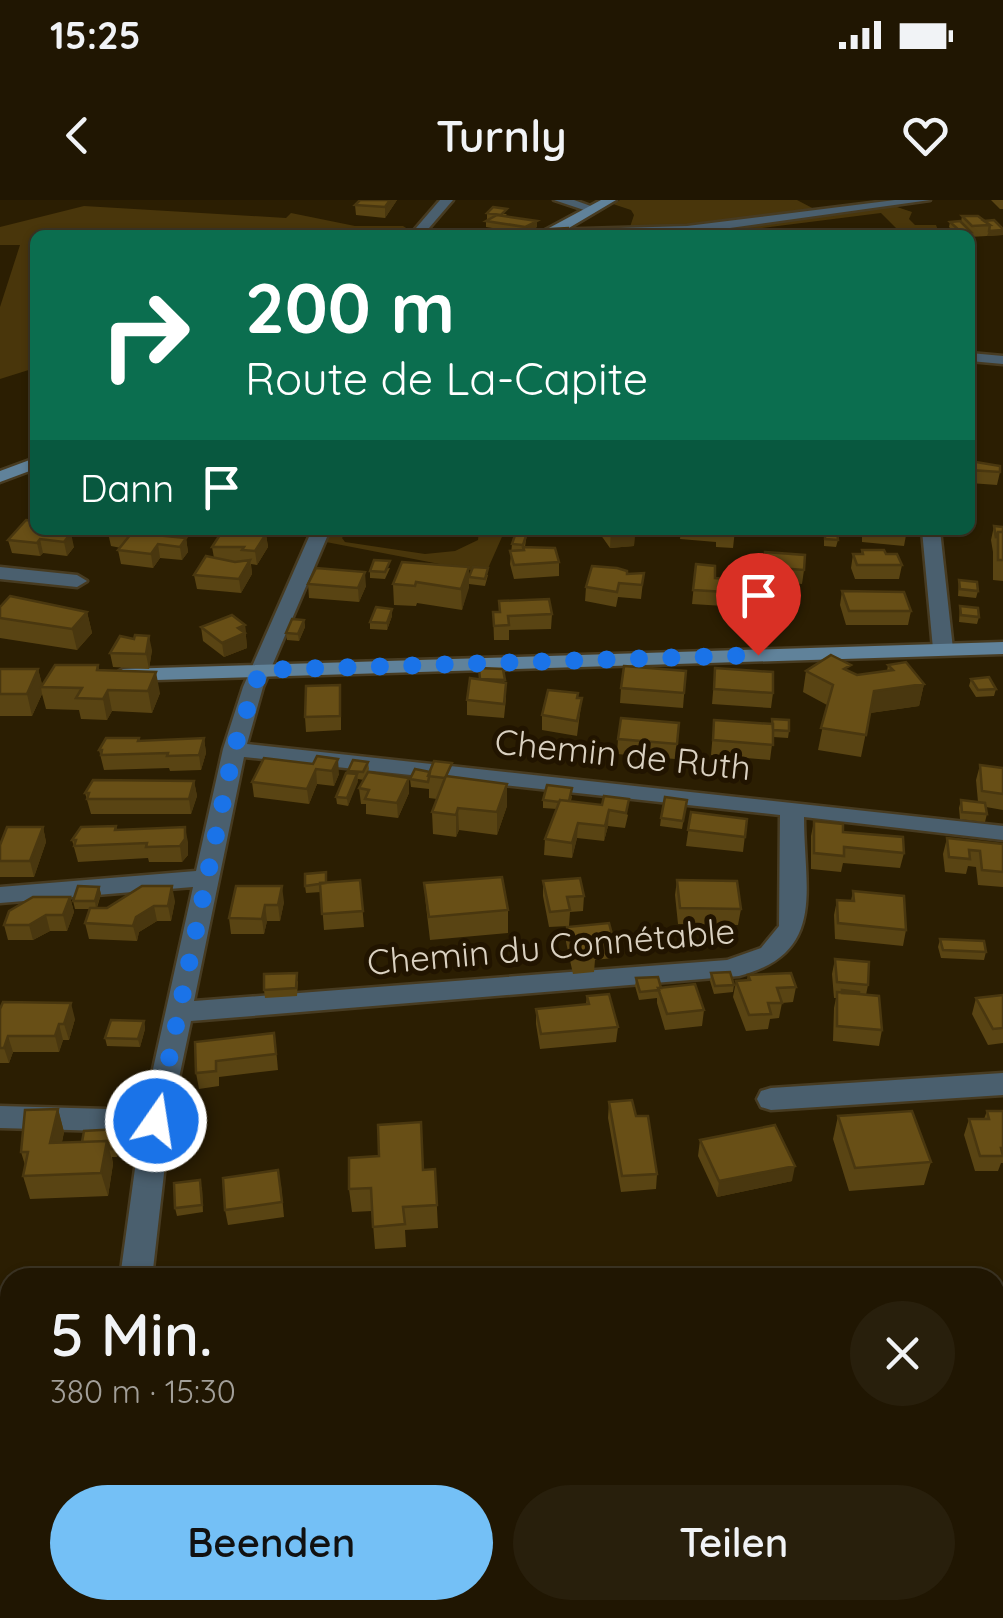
<!DOCTYPE html>
<html lang="de">
<head>
<meta charset="utf-8">
<style>
	body { margin:0; font-family:Quicksand,sans-serif; background:#281f0c; color:#f1f3f6; height:100vh; display:flex; flex-direction:column; font-size:38px; white-space:nowrap }
	* { box-sizing:border-box; margin:0 }
	p { font-size:32px; color:#a29f99 }
	.icon { flex:none; width:55px; height:55px; fill:none; stroke:currentColor; stroke-width:2; stroke-linecap:round; stroke-linejoin:round }
	.map { position:relative; flex:1; overflow:hidden }
	.drawer { position:absolute; left:0px; top:1068px; width:1005px; height:352px; display:flex; flex-direction:column; background:#201602; border-radius:30px 30px 0 0; box-shadow:0 2px 8px #0004,0 0 0 2px #3d3524 }
	.drawer>* { flex:none }
	.top-card { position:absolute; left:30px; top:30px; width:945px; height:305px; border-radius:15px; box-shadow:0 2px 8px #0004,0 0 0 2px #3d3524; background:#0b6e4f; color:#fff; overflow:hidden }
	.pin { position:absolute; display:grid; place-items:center; width:85px; height:85px; color:#fff; margin:-102px -42px; border-radius:50% 50% 50% 0; rotate:-45deg; box-shadow:0 0 10px #0007 }
	.pin .icon { rotate:45deg }
	.me { position:absolute; width:110px; margin:-55px; rotate:13deg; stroke-linejoin:round; filter:drop-shadow(0 0 8px #0008) }
	.turn { display:flex; align-items:center; gap:35px; height:210px; padding:0 50px; font-size:45px }
	.turn .icon { width:130px; height:130px; stroke-width:2.5 }
	.turn b { display:block; font-size:70px; line-height:85px }
	.then { display:flex; align-items:center; height:95px; padding:0 50px; background:#0003; gap:20px; font-size:38px }
	.round { display:grid; place-items:center; flex:none; width:105px; height:105px; border-radius:52px; background:#281f0c }
	.head { display:flex; align-items:center; justify-content:space-between; height:170px; padding:0 50px }
	h1 { font-size:60px; font-weight:600; line-height:75px }
	.cta { display:flex; gap:20px; margin-top:auto; padding:20px 50px }
	.cta a { flex:1; height:115px; border-radius:60px; background:#74c0f6; color:#111; font-size:40px; font-weight:600; line-height:115px; text-align:center }
	.cta a+a { background:#281f0c; color:#f1f3f6 }
	.status { display:flex; justify-content:space-between; align-items:center; height:70px; padding:0 50px; background:#201602; direction:ltr }
	.status svg { height:28px; fill:currentColor }
	header { display:flex; justify-content:space-between; align-items:center; height:130px; padding:0 50px; background:#201602; font-size:45px; font-weight:600 }
	.map>svg:first-child { display:block }
	.green { fill:#49360b }
	.lines { fill:none; stroke-linecap:round; stroke-linejoin:round }
	.street-casing { stroke:#473b21; stroke-width:5 }
	.secondary-casing { stroke:#473b21; stroke-width:5 }
	.street { fill:#4a5f6e; fill-rule:evenodd }
	.secondary { fill:#60829a; fill-rule:evenodd }
	.wall { fill:#594413 }
	.shaded-wall { fill:#49370f }
	.building { fill:#684f16; stroke:#49370f; stroke-width:2.5 }
	.route { stroke:#1a73e8; stroke-width:18; stroke-dasharray:0 32.4 }
	.labels { text-anchor:middle; dominant-baseline:central; stroke-width:10; stroke-linejoin:round; paint-order:stroke }
	.street-label { font-size:35px; fill:#dad1c1; stroke:#211400 }
</style>
</head>
<body>
<div class="status"><b>15:25</b><svg viewBox="0 0 49 12"><path d="M0 12V9h3v3zM5 12V6h3v6zM10 12V3h3v9zM15 12V0h3v12zM26 1h20v11H26zM47 4h2v5h-2z"/></svg></div>
<header><svg class="icon" aria-label="back" viewBox="0 0 24 24"><path d="M15 5l-7 7 7 7"/></svg>Turnly<svg class="icon" aria-label="heart" viewBox="0 0 24 24"><path d="M12 20l-8-8c-3-5 5-10 8-4 3-6 11-1 8 4z"/></svg></header>
<div class="map">
<svg width="1003" height="1418" viewBox="0 0 1003 1418">
	<rect width="100%" height="100%" fill="#2b1e02"/>
	<path class="green" d="M620 0H797L818 11 729 24 629 30 634 15 631 10 613 4Z
		M84 6 286 18 291 13 355 26H403L411 31 407 35H35V168L0 179V107L20 45H0V27Z
		M894 6 912 12 909 19 915 25H936L940 35H903L881 13 705 35 688 32Z
		M332 330H348L342 338 345 342 425 354 455 351 478 340 479 330H505L486 373 326 342Z"/>
	<g class="lines">
		<defs>
			<path id="street" d="M440 0H453L423 35H410Z
				M554 0H574L599 9 593 13Z
				M895 0H930L687 34H544L550 30 687 26Z
				M970 153 1003 156V164L970 161Z
				M312 330H330L263 487 247 544 1003 626V640L804 617C804 690 827 753 739 776L191 821 170 921 152 1078H120L140 932 0 928V906L144 910 193 687 0 703V687L196 671 223 549 243 487ZM244 557 780 615 779 726 761 748 727 760 194 801Z
				M922 330H940L953 449 943 455 933 449Z
				M0 367 77 375 87 381 77 387 0 379Z
				M1003 873V895L771 910 761 907 757 899 761 891 771 888Z
				M10 1188V1220L0 1221V1189Z
				M86 1410H124L123 1418H85Z"/>
			<path id="secondary" d="M601 0H616L557 35H536Z
				M35 258V269L0 282V271Z
				M1003 442V454L123 481 113 475 123 469Z"/>
		</defs>
		<use href="#street" class="street-casing"/>
		<use href="#secondary" class="secondary-casing"/>
		<use href="#street" class="street"/>
		<use href="#secondary" class="secondary"/>
	</g>
	<path class="wall" d="M397 0 385 18 356 15 355 5Z
		M991 0H1003V9H1000Z
		M487 13 507 14 505 16 537 21V27L525 33 486 27V21L490 19H487Z
		M962 16H978L1003 35 970 37V35H957L949 27 950 22H961Z
		M970 261 1000 272 997 285 970 283Z
		M994 326 1003 327V381L993 380V352L991 340Z
		M110 330H145L146 335 186 338 188 352 182 360 160 358 153 368 121 364 118 350 121 348 111 346 108 333Z
		M580 330H635L634 346 610 348 598 331 581 333Z
		M681 330H735L733 348 716 347V342L680 339Z
		M824 330 838 340 836 347 824 346Z
		M848 330H907L904 346 862 342V336L848 335Z
		M56 332 74 347 67 356 43 353 40 356 12 353 8 340Z
		M527 333 525 347 559 362V376L514 379 510 364 512 344Z
		M266 334 268 347 257 365 251 364 252 374 241 393 197 389 194 375 214 358 212 347Z
		M862 350 902 365 899 379H855L851 368 853 354H861Z
		M765 352 804 370 802 384 763 381Z
		M696 364 715 378 727 379 724 406 692 404Z
		M390 368 385 379 370 378V371Z
		M644 373 641 399 618 397 616 407 585 401 586 387 627 374Z
		M488 375 485 386 469 384 462 410 417 403 416 406 394 405 393 384Z
		M959 380 978 391 976 398 958 396Z
		M308 384 366 386 359 402 309 398Z
		M842 391 911 411 908 425H846L840 405Z
		M499 401 552 414 551 429 509 430V440H494L493 412H499Z
		M960 406 979 417 977 424 959 422Z
		M0 407 87 412 92 433 77 450 0 438Z
		M392 416 387 430 370 429V422Z
		M304 420 305 427 299 441 287 440 286 433Z
		M245 425 247 448 224 457 203 441 201 427Z
		M152 450 149 469 113 467 110 453Z
		M98 465 99 470 160 493 152 513 112 511 107 520 81 519 79 510 46 509 42 494 32 516H0V469H38L42 485Z
		M888 465 924 484 919 506 870 513 861 557 818 550 827 505 803 492 806 471 850 472 857 475 887 471Z
		M715 468 773 493 771 508 712 504Z
		M503 469 506 498 504 518 467 515V500L479 479Z
		M686 471 683 508 620 503 621 488Z
		M971 479 996 489 994 496 976 497 969 486Z
		M578 498H582L577 536 542 530V515Z
		M341 499V530L306 532 305 517Z
		M714 520 789 531 788 538 773 537 770 560 711 555Z
		M679 523 675 559 617 554 618 539Z
		M139 538 140 541 204 538 206 553 201 570 170 571 169 568 104 570 99 550Z
		M368 562 369 569 365 577 409 578V593L398 618 366 614V604H361L359 588 364 580 358 579 348 606 337 604 336 597 348 573V571Z
		M313 564 339 574 334 586 317 584 309 604 254 597 252 582Z
		M980 565 1003 568V610L986 607 987 614 985 622 960 619 959 608 961 600 978 602 976 580Z
		M415 569 452 577 507 584V606L497 635 459 630 456 637 433 634 432 612 437 599 429 598V589L411 587 410 579Z
		M194 581 197 596 191 614H91L85 593Z
		M572 596 571 601 602 605 604 596 628 615 625 628 608 626 604 641 577 638 572 658 544 655 545 639 557 609 543 608V600Z
		M687 600 682 629 660 626 661 618Z
		M691 612 747 619 743 652 686 646Z
		M814 621 904 653 900 668 843 663 841 672 811 669V636Z
		M116 626 117 630 188 642V655L182 662H149L148 658 78 662 72 640Z
		M43 627 46 642 34 677H0V645Z
		M947 638 1003 644V687L978 685 976 667 968 666 966 674 945 672 943 654Z
		M360 680 364 727 324 730 321 692 306 693 305 686Z
		M677 680 741 709 738 725 678 724 675 695Z
		M543 681 584 696 583 711 570 712 569 726 549 727 543 696Z
		M424 683 508 710V733L430 740 426 706Z
		M236 686 284 702 280 721H267L264 734H231L229 718Z
		M99 687 101 694 97 708 175 701 171 721H157L139 732 137 741 89 739 85 723 89 709H75L73 701Z
		M853 691 906 730 903 746 835 739 834 715 837 700 851 701Z
		M70 697 74 712 67 731H50L33 740H8L4 725Z
		M567 727 614 742 613 758 595 760 594 772 573 774 566 742Z
		M940 739 986 752 984 760 941 758 938 747Z
		M835 759 868 785 866 795 882 830 879 846 833 841 834 808 836 798H834L832 774Z
		M711 773 734 785 733 792 714 794 710 781Z
		M748 775 796 787 793 802 782 803 779 818 770 819 768 829 746 831 733 797 736 781 747 780Z
		M636 778 661 788 704 810 702 826 665 830 657 803V798L639 800 635 786Z
		M298 781 297 796 265 798 264 790Z
		M1003 795V843L988 845 972 814 976 798Z
		M587 796 618 827 616 842 540 849 536 824V809L586 804Z
		M0 809 75 819 69 840H63L59 852H13L9 863H0Z
		M144 821 145 829 140 847 107 846 105 838Z
		M195 842 276 848 278 870 219 877V886L199 889 196 873Z
		M609 902 636 916 657 974 656 989 621 992 608 918Z
		M58 909 64 932 62 942H82L118 929 120 937 117 957H112L113 964 108 996 30 999 23 976 25 965 21 952Z
		M987 911H1003V963H1001L998 971H975L964 935 969 919H984Z
		M838 916 931 962 924 985 849 991 833 939Z
		M700 940 792 981 717 997 698 956Z
		M379 956 423 970 435 969 438 1028 405 1030 406 1047 375 1049 372 1011 352 1012 349 989Z
		M281 985 284 1017 228 1025 225 1010Z
		M202 987 203 1012 177 1016 175 1008Z
		M995 1179 1003 1180V1253L995 1254Z
		M0 1261 10 1262V1343L0 1341Z
		M729 1410H750L749 1417 729 1415Z"/>
	<path class="shaded-wall" d="M390 0H397L385 18V7Z
		M537 21V27L525 33V27Z
		M1003 30V35L987 36 989 31Z
		M611 330H635L634 346 610 348Z
		M71 333 74 347 67 356 64 342Z
		M266 334 268 347 257 365 255 351Z
		M186 338 188 352 182 360 180 347Z
		M40 339 43 353 40 356 37 343Z
		M158 344 160 358 153 368 151 354Z
		M250 360 252 374 241 393 239 379Z
		M469 367V388L462 410 461 389Z
		M365 372 366 386 359 402 358 388Z
		M392 409V416L387 430V423Z
		M87 412 92 433 77 450 72 429Z
		M304 420 305 427 299 441 298 434Z
		M245 425 247 448 224 457 222 443 238 428Z
		M149 436 152 450 149 469 146 454Z
		M38 469 43 487H41L42 494 32 516 27 494Z
		M156 472 160 493 152 513 148 491Z
		M924 484 919 506 870 513 874 491Z
		M108 490 112 511 107 520 103 499Z
		M204 538 206 553 201 570 199 555Z
		M338 559 339 574 334 586 332 571Z
		M316 569 317 584 309 604 307 589Z
		M357 574 358 582 348 606 347 598Z
		M409 578V593L398 618 397 603Z
		M194 581 197 596 191 614 189 599Z
		M507 584V606L497 635V612Z
		M458 608 459 630 456 637V615Z
		M609 610 608 626 604 641 605 626Z
		M578 623 577 638 572 658V643Z
		M43 627 46 642 34 677 30 661Z
		M185 627 188 642V655L182 662 180 646Z
		M172 686 175 701 171 721 168 706Z
		M282 686 284 702 280 721 278 705Z
		M99 687 101 694 96 709 95 701Z
		M70 697 74 712 67 731 63 715Z
		M265 705 267 721 264 734 262 719Z
		M154 706 157 721 139 732 137 741 133 726 136 717Z
		M46 715 50 731 33 740 29 725Z
		M71 803 75 819 69 840 64 824Z
		M144 821 145 829 140 847 138 839Z
		M59 824 63 840 59 852 55 836Z
		M8 836 13 852 9 863 4 848Z
		M58 909 64 932 57 966 50 943Z
		M118 929 120 937 117 957 115 949Z
		M107 941 113 964 108 996 101 973Z
		M795 966 792 981 717 997 719 981Z"/>
	<path class="building" d="M360 0H390L385 7 355 5Z
		M493 7 507 9 501 15 487 13Z
		M497 15 537 21 525 27 486 21Z
		M962 16H978L990 25 972 26Z
		M994 20 1003 29V30L989 31 990 25 984 21Z
		M960 21 971 32H961L950 22Z
		M568 28 570 35H555L552 29Z
		M970 261 1000 266V272L970 270Z
		M26 320 35 321V330L71 333 64 342 40 339 37 343 8 340Z
		M994 326 1003 327V332H998L996 338Z
		M110 330H138L135 333 186 338 180 347 158 344 151 354 118 350 130 335 108 333Z
		M223 330H228L266 334 255 351 242 350 244 347H212Z
		M718 330H735L734 334 717 333Z
		M825 330H837L838 340 825 339Z
		M516 332 527 333 523 345 512 344Z
		M998 332H1003V360H998Z
		M523 347 555 348 559 362 514 365 510 351 524 350Z
		M862 350H884L886 354H897L902 365H857L853 354H863Z
		M765 352 805 355 804 370 765 367Z
		M206 356 235 362 250 360 239 379 194 375Z
		M374 360 390 361 385 372 370 371Z
		M402 362 469 367 461 389 416 382 415 386 393 384Z
		M696 364 715 366V378L727 379 726 392 693 390Z
		M592 366 617 368 627 371V374L644 373 642 385 619 383 617 392 586 387Z
		M473 367 488 368 485 379 469 377Z
		M316 368 365 372 358 388 308 384Z
		M959 380 977 382 978 391 960 389Z
		M842 391 904 392 911 411H849Z
		M10 396 87 412 72 429 0 418V407Z
		M549 399 552 414 508 416 509 425 494 426 493 412H500L499 401Z
		M960 406 978 408 979 417 961 415Z
		M376 407 392 409 387 423 370 422Z
		M232 415 245 425 238 428 245 433 222 443 201 427Z
		M292 419 304 420 298 434 286 433Z
		M135 435 149 436 146 454 110 453 120 436 134 439Z
		M831 455 851 465 844 469 857 475 893 470 888 465 906 462 924 484 874 491 866 535 821 528 833 485 806 471Z
		M55 465H98L97 470 156 472 148 491 108 490 103 499 76 498 82 488 41 487Z
		M624 466 686 471 684 493 621 488Z
		M479 468 503 469 505 480 480 479Z
		M715 468 773 472V493L714 489Z
		M0 469H38L27 494H0Z
		M989 477 996 489 978 490 971 479Z
		M470 478 506 483 504 504 467 500Z
		M340 485V516L305 517 306 486Z
		M548 490 578 493 577 498H582L577 521 542 515Z
		M621 518 679 523 677 544 618 539Z
		M772 519 789 520V531L773 530Z
		M714 520 773 524V545L713 540Z
		M106 538H139L138 541 204 538 199 555 167 556 168 553 101 555 102 550H99Z
		M317 556 338 559 332 571 316 569 307 589 252 582 264 558 313 564Z
		M353 560 368 562 363 572 348 571Z
		M434 561 452 563 446 576 507 584 497 612 458 608 456 615 432 612 445 578 428 576Z
		M980 565 1003 568V594L982 591Z
		M415 569 430 572 428 582 410 579Z
		M368 572 409 578 397 603 365 599 369 590 359 588Z
		M346 573 357 574 347 598 336 597Z
		M93 580 194 581 189 599H87L89 593H85Z
		M547 585 572 588 569 601 560 600 559 602 543 600Z
		M604 596 629 599 626 613 609 610 605 626 578 623 572 643 545 639 560 600 602 605Z
		M665 597 687 600 683 621 661 618Z
		M961 600 985 603 987 614 962 612Z
		M691 612 747 619 745 637 688 630Z
		M814 621 843 624V632L903 637 904 653 844 647V656L814 653Z
		M116 626 115 630 185 627V639L180 646 146 647 147 643 74 646 76 640H72L81 627Z
		M7 627H43L30 661H0V645Z
		M947 638 1003 644V672L982 670 980 651 969 650 970 659 949 657Z
		M326 672V683L305 686V674Z
		M502 677 508 710 429 717 424 683Z
		M580 678 584 696 567 697 570 710 550 712 543 681Z
		M360 680 363 711 322 714 320 683Z
		M677 680 737 681 741 709 680 708Z
		M78 686 99 687 95 701H73Z
		M142 686H172L168 706H154L136 717 133 726 85 723 90 708H107Z
		M236 686H282L278 705H265L262 719 229 718Z
		M853 691 904 696 906 730 838 723 837 700 854 701Z
		M33 697H70L63 715H46L29 725H4L9 711Z
		M609 723 614 742 592 744 595 757 574 759 567 727Z
		M940 739 984 741 986 752 943 750Z
		M835 759 869 762 868 785 837 782Z
		M730 772 734 785 715 786 711 773Z
		M297 773 296 788 264 790V774Z
		M791 773 796 787 777 788 782 803H768L771 814 749 815 736 781 750 780 748 775Z
		M658 777 661 788H658L659 790 640 792 636 778Z
		M695 784 704 810 667 814 658 788Z
		M842 790 859 792V794L842 793Z
		M837 792 879 796 882 830 837 826Z
		M609 794 618 827 541 834 536 809 589 804 587 796Z
		M1003 795V828L993 829 976 798Z
		M3 802 71 803 64 824H59L55 836H8L4 848H0V809Z
		M111 820 144 821 138 839 105 838Z
		M274 833 276 854 216 861V871L196 873 195 842Z
		M632 900 636 916H648L657 974 622 976 609 902Z
		M58 909 50 943 107 941 101 973 23 976 28 952H21L25 910Z
		M912 911 931 962 855 968 838 916Z
		M987 911H1003V948H1001L1003 956H980L969 919H989Z
		M421 922 423 970 435 969 437 1005 403 1007 405 1024 373 1027 371 988 349 989V958L379 956 378 925Z
		M775 925 795 966 719 981 700 940Z
		M118 929 115 949H110L107 941 82 942 84 931Z
		M278 970 282 1002 225 1010 223 978Z
		M200 980 202 1005 175 1008 174 983Z
		M1003 1178V1232H995V1179Z
		M0 1261 10 1262V1330L0 1328Z"/>
	<g class="lines">
		<path class="route" d="M156 921 234 549 260 470 758 455"/>
	</g>
	<g class="labels">
		<g class="street-label">
			<text transform="translate(623 554) rotate(6)">Chemin de Ruth</text>
			<text transform="translate(551 746) rotate(-5)">Chemin du Connétable</text>
		</g>
	</g>
</svg>
<div class="pin" style="left:758px;top:455px;background:#d93025"><svg class="icon" aria-label="arrive" viewBox="0 0 24 24"><path d="M6 21V4h12l-3 4 3 4H6"/></svg></div>
<svg class="me" style="left:156px;top:921px" viewBox="-20 -20 40 40"><circle r="17" fill="#1a73e8" stroke="#fff" stroke-width="3"/><path d="M0-11L8 9 0 5-8 9z" fill="#fff"/></svg>
<div class="top-card">
<div class="turn"><svg class="icon" aria-label="right" viewBox="0 0 24 24"><path d="M7 20v-9h11M14 6l5 5-5 5"/></svg><div><b>200 m</b>Route de La-Capite</div></div>
<div class="then">Dann<svg class="icon" aria-label="arrive" viewBox="0 0 24 24"><path d="M6 21V4h12l-3 4 3 4H6"/></svg></div>
</div>
<section class="drawer">
<div class="head"><div><h1>5 Min.</h1><p>380 m · 15:30</p></div><a class="round"><svg class="icon" aria-label="close" viewBox="0 0 24 24"><path d="M6 6l12 12M18 6L6 18"/></svg></a></div>
<div class="cta"><a>Beenden</a><a>Teilen</a></div>
</section>
</div>
</body>
</html>
